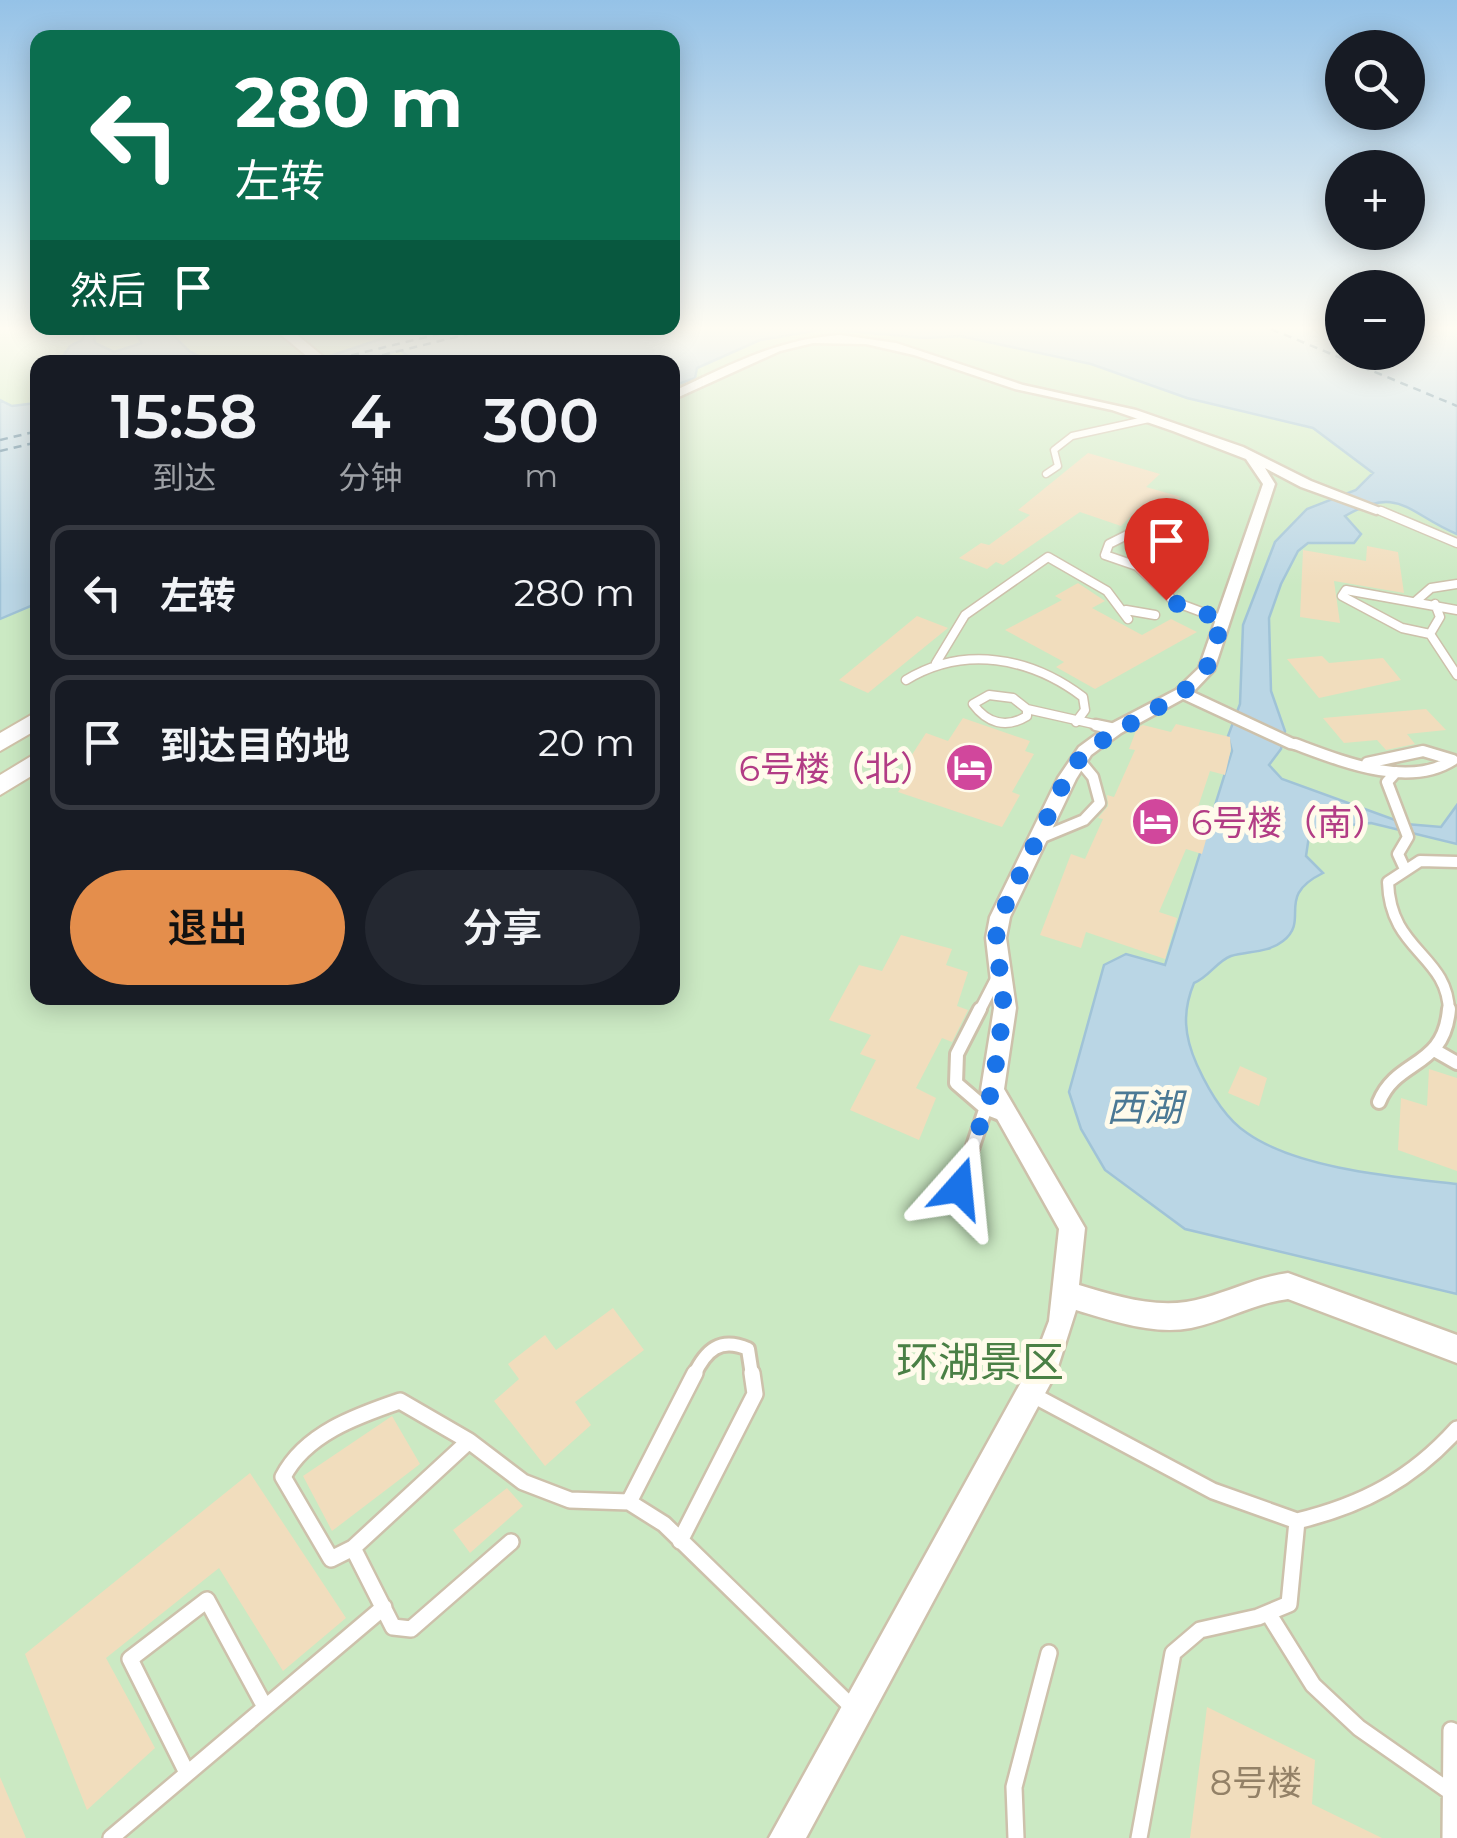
<!DOCTYPE html>
<html lang="zh">
<head>
<meta charset="utf-8">
<style>
	body { margin:0; font-family:Montserrat,"Noto Sans SC",sans-serif; background:#242831; color:#f1f3f6; height:100vh; display:flex; flex-direction:column; font-size:38px; white-space:nowrap }
	* { box-sizing:border-box; margin:0 }
	p { font-size:32px; color:#9ea1a6 }
	.icon { flex:none; width:55px; height:55px; fill:none; stroke:currentColor; stroke-width:2; stroke-linecap:round; stroke-linejoin:round }
	.map { position:relative; flex:1; overflow:hidden }
	.side { position:absolute; left:30px; top:355px; width:650px; height:650px; display:flex; flex-direction:column; background:#171b24; border-radius:20px; box-shadow:0 5px 25px #0003 }
	.side>* { flex:none }
	.top-card { position:absolute; left:30px; top:30px; width:650px; height:305px; border-radius:20px; box-shadow:0 5px 25px #0003; background:#0b6e4f; color:#fff; overflow:hidden }
	.buttons { position:absolute; left:1325px; top:30px; display:grid; gap:20px }
	.buttons a { display:grid; place-items:center; width:100px; height:100px; border-radius:50%; background:#171b24; box-shadow:0 5px 25px #0003; font-size:50px }
	.pin { position:absolute; display:grid; place-items:center; width:85px; height:85px; color:#fff; margin:-102px -42px; border-radius:50% 50% 50% 0; rotate:-45deg; box-shadow:0 0 10px #0007 }
	.pin .icon { rotate:45deg }
	.me { position:absolute; width:110px; margin:-55px; rotate:18deg; stroke-linejoin:round; filter:drop-shadow(0 0 8px #0008) }
	.turn { display:flex; align-items:center; gap:35px; height:210px; padding:0 40px; font-size:45px }
	.turn .icon { width:130px; height:130px; stroke-width:2.5 }
	.turn b { display:block; font-size:70px; line-height:85px }
	.then { display:flex; align-items:center; height:95px; padding:0 40px; background:#0003; gap:20px; font-size:38px }
	.eta { display:flex; justify-content:space-evenly; align-items:center; height:170px; text-align:center }
	.eta b { font-size:60px; font-weight:600; line-height:70px }
	.cta { display:flex; gap:20px; margin-top:auto; padding:20px 40px }
	.cta a { flex:1; height:115px; border-radius:60px; background:#e48e4c; color:#111; font-size:40px; font-weight:600; line-height:115px; text-align:center }
	.cta a+a { background:#242831; color:#f1f3f6 }
	ul { padding:0; list-style:none }
	li { display:flex; align-items:center; gap:30px; height:135px; margin:0 20px 15px; padding:0 20px; border:5px solid #363941; border-radius:20px }
	li div { flex:1 }
	li b { display:block; font-size:38px }
	li em { font-style:normal }
	.map>svg:first-child { display:block }
	.green { fill:#cbe9c3; fill-rule:evenodd }
	.water { fill:#bad6e5; stroke:#a0c3d7; stroke-width:2.5 }
	.lines { fill:none; stroke-linecap:round; stroke-linejoin:round }
	.ferry { stroke:#4b7995; stroke-width:2.5; stroke-dasharray:8 6; stroke-linecap:butt }
	.building { fill:#f1ddbd }
	.lane-far4-casing { stroke:#cdc1ab; stroke-width:9 }
	.lane-far3-casing { stroke:#cdc1ab; stroke-width:11 }
	.lane-far2-casing { stroke:#cdc1ab; stroke-width:15 }
	.lane-far1-casing { stroke:#cdc1ab; stroke-width:18 }
	.lane-casing { stroke:#cdc1ab; stroke-width:20 }
	.street-casing { stroke:#cdc1ab; stroke-width:5 }
	.secondary-casing { stroke:#d0c3a9; stroke-width:4 }
	.lane-far4 { stroke:#fff; stroke-width:6 }
	.lane-far3 { stroke:#fff; stroke-width:8 }
	.lane-far2 { stroke:#fff; stroke-width:10 }
	.lane-far1 { stroke:#fff; stroke-width:12 }
	.lane { stroke:#fff; stroke-width:15 }
	.street { fill:#fff; fill-rule:evenodd }
	.secondary { fill:#fff; fill-rule:evenodd }
	.route { stroke:#1a73e8; stroke-width:18; stroke-dasharray:0 32.4 }
	.labels { text-anchor:middle; dominant-baseline:central; stroke-width:10; stroke-linejoin:round; paint-order:stroke }
	.hotel-label { font-size:35px; fill:#b23c85; stroke:#fffbeb; text-anchor:end }
	.near-number-label { font-size:35px; fill:#938167 }
	.water-label { font-size:38px; font-style:italic; fill:#4b7995; stroke:#fffbeb }
	.near-park-label { font-size:42px; fill:#4a8045; stroke:#fffbeb }
</style>
</head>
<body>
<div class="map">
<svg width="1457" height="1838" viewBox="0 0 1457 1838">
	<rect width="100%" height="100%" fill="#fcf8e5"/>
	<path class="green" d="M0 329H1342V352H1408V329H1457V1838H0ZM38 362H672V998H38Z"/>
	<path class="water" d="M86 329H93L95 343 114 352 142 343 133 329H167L189 351 210 362H59L70 346 82 340Z
		M388 329H1342V352H1408V329H1457V534C1408 514 1400 484 1345 516L1361 534 1354 543H1308L1298 551 1281 584 1269 618 1271 691 1285 731 1281 749 1269 765 1282 779 1406 824 1441 827 1457 805V844L1371 823 1310 829 1306 856 1323 873C1274 897 1311 919 1283 941 1268 953 1248 951 1231 956 1217 961 1209 977 1194 983 1182 1012 1184 1036 1197 1065 1208 1089 1224 1118 1247 1133 1298 1169 1396 1177 1457 1184V1294L1185 1229 1105 1170 1081 1129 1069 1092 1104 965 1126 954 1165 965 1232 751 1228 736 1240 704 1243 625 1275 542 1307 509 1356 490 1373 473 1313 428 1187 398 1091 364 960 336 924 338 826 329 760 340 697 368 695 378 673 386 672 362H416L400 350 358 362H312L393 335Z
		M0 400 12 406 37 403 38 603 0 619Z"/>
	<g class="lines">
		<path class="ferry" d="M1271 329 1457 406
			M324 362 459 329
			M355 362 488 329
			M0 440 38 431
			M0 451 38 442"/>
	</g>
	<path class="building" d="M1088 453 1160 474 1146 487 1181 497 1156 519 1135 512 1121 526 1080 512 1003 565 996 562 987 569 959 558 981 543 989 545 1030 515 1018 510Z
		M1367 546 1398 552 1404 593 1334 581 1340 623 1300 617 1303 550 1366 561Z
		M1078 583 1105 601 1092 608 1142 635 1171 619 1197 632 1095 689 1056 667 1064 662 1005 630 1062 600 1055 596Z
		M917 616 948 628 868 693 839 680Z
		M1322 656 1329 663 1383 658 1401 680 1319 698 1287 659Z
		M1426 709 1446 730 1407 734 1415 744 1386 750 1377 740 1344 743 1323 718Z
		M963 718 1030 741 1025 751 1034 754 1012 792 1020 795 1002 827 898 792 915 767 906 764 926 733 948 741Z
		M1176 724 1230 737 1231 749 1225 775 1210 771 1197 810 1213 815 1202 854 1186 849 1159 912 1177 918 1165 959 1086 932 1081 948 1040 935 1071 854 1085 859 1103 819 1098 818 1108 806 1107 795 1114 797 1135 750 1129 749 1137 728 1143 725 1171 732Z
		M901 935 952 949 946 965 968 972 957 1006 968 1010 952 1042 942 1038 916 1088 936 1098 919 1140 850 1110 876 1060 860 1054 871 1035 829 1020 859 965 882 971Z
		M1240 1066 1267 1078 1259 1106 1228 1093Z
		M1429 1069 1457 1078V1171L1398 1150 1401 1098 1427 1106Z
		M613 1308 644 1350 575 1402 591 1425 545 1466 494 1401 519 1379 508 1364 545 1335 556 1350Z
		M392 1416 420 1464 332 1531 303 1476Z
		M250 1473 346 1618 283 1671 219 1568 106 1658 155 1748 87 1810 25 1654Z
		M507 1488 523 1506 470 1553 453 1530Z
		M1207 1707 1315 1760 1312 1804 1382 1838H1190Z
		M0 1777 26 1838H0Z"/>
	<g class="lines">
		<defs>
			<path id="lane-far4" d="M1046 474 1058 466 1054 450 1072 436 1149 419"/>
			<path id="lane-far3" d="M1381 511 1457 543
				M1135 531 1167 540V552L1137 566 1105 555 1109 544Z
				M1138 567 1175 602 1223 620
				M1416 601 1431 588 1457 584
				M1435 604 1440 617 1430 634 1457 675
				M1126 610 1155 615
				M1430 634 1402 628 1342 596 1346 590 1457 610
				M936 663 965 615 1048 557 1107 591 1128 619
				M906 680C964 645 1030 657 1083 697L1085 710 1076 722
				M989 695 1013 698 1027 709V716C1006 729 987 723 973 704Z
				M1027 709 1107 727"/>
			<path id="lane-far2" d="M1096 725 1115 729
				M1295 744C1341 761 1408 789 1453 760L1423 751 1367 763
				M1396 772 1387 782 1408 837 1398 854 1404 867
				M1038 839 1084 820 1100 803 1093 777 1079 760
				M979 1012 997 977
				M1449 1012C1448 954 1390 952 1388 882L1420 861 1457 862"/>
			<path id="lane-far1" d="M980 1009 957 1054 956 1083 985 1108 1003 1115
				M1436 1051 1457 1063
				M1379 1102C1397 1058 1444 1069 1449 1009
				M959 1188 987 1104
				M694 1375C706 1350 720 1337 748 1349L752 1375"/>
			<path id="lane" d="M1031 1394 1213 1491 1297 1521
				M400 1401 469 1441 353 1548 331 1559 283 1477C305 1434 356 1416 400 1401Z
				M469 1441 523 1482 570 1500 629 1502 664 1524 852 1707
				M629 1502 695 1373
				M680 1541 755 1394 752 1373
				M353 1548 393 1627 411 1629 511 1542
				M1270 1616 1313 1685 1359 1728 1452 1793
				M187 1773 130 1659 207 1600 265 1707
				M111 1838 384 1607
				M1016 1838 1014 1787 1049 1653
				M1139 1838 1173 1653 1200 1630 1258 1617 1289 1604 1297 1521C1363 1505 1412 1479 1457 1429
				M1450 1838 1451 1730 1457 1733"/>
			<path id="street" d="M840 335 896 343 1023 385 1136 410 1243 447 1311 481 1388 511 1376 514 1301 487 1265 468 1275 484 1214 670 1193 692 1304 744 1295 749 1289 748 1183 699 1121 733 1091 755 1076 779 1010 917 1006 938 1016 1008 1004 1089 1085 1228 1079 1285C1119 1297 1162 1311 1204 1298 1233 1290 1258 1277 1288 1273L1457 1335V1363L1288 1299C1254 1303 1225 1321 1191 1328 1153 1335 1113 1321 1076 1310L1056 1373 806 1838H769L1036 1355 1049 1321 1059 1229 981 1090 994 1008 986 938 990 917 1058 778 1079 747 1109 725 1176 690 1199 668 1263 484 1246 459 1173 431 1112 410 1015 389 914 355 866 344 813 343 780 351 672 400V392C728 366 777 339 840 335Z"/>
			<path id="secondary" d="M274 329H290L330 362H314Z
				M38 711V729L0 751V733Z
				M38 752V772L0 795V775Z"/>
		</defs>
		<use href="#lane-far4" class="lane-far4-casing"/>
		<use href="#lane-far3" class="lane-far3-casing"/>
		<use href="#lane-far2" class="lane-far2-casing"/>
		<use href="#lane-far1" class="lane-far1-casing"/>
		<use href="#lane" class="lane-casing"/>
		<use href="#street" class="street-casing"/>
		<use href="#secondary" class="secondary-casing"/>
		<use href="#lane-far4" class="lane-far4"/>
		<use href="#lane-far3" class="lane-far3"/>
		<use href="#lane-far2" class="lane-far2"/>
		<use href="#lane-far1" class="lane-far1"/>
		<use href="#lane" class="lane"/>
		<use href="#street" class="street"/>
		<use href="#secondary" class="secondary"/>
	</g>
	<linearGradient id="sky" x2="0" y2="1"><stop stop-color="#95c2e7"/><stop offset="0.56" stop-color="#fefcf3"/><stop offset="1" stop-color="#fefcf3" stop-opacity="0"/></linearGradient>
	<rect width="1457" height="586" fill="url(#sky)"/>
	<g class="lines">
		<path class="route" d="M959 1188 992 1090 1004 1008 996 938 1000 917 1066 778 1085 751 1182 693 1206 670 1223 620 1166 600"/>
	</g>
	<defs>
		<symbol id="hotel-disc" viewBox="-11 -11 22 22"><circle r="9.5" fill="#d1479c" stroke="#fffbeb"/><path d="M-6-4.5h1.5V1H6V5H4.5V3h-9V5H-6ZM-4 0a1.8 1.8 0 1 1 3.6 0ZM.5 0V-2.5h3Q6-2.5 6 0Z" fill="#fff"/></symbol>
	</defs>
	<g fill-rule="evenodd">
		<use href="#hotel-disc" x="942" y="740" width="55" height="55"/>
		<use href="#hotel-disc" x="1128" y="794" width="55" height="55"/>
	</g>
	<g class="labels">
		<g class="hotel-label">
			<text x="935" y="768">6号楼（北）</text>
			<text x="1191" y="822" text-anchor="start">6号楼（南）</text>
		</g>
		<g class="near-number-label">
			<text x="1256" y="1782">8号楼</text>
		</g>
		<g class="water-label">
			<text x="1144" y="1107">西湖</text>
		</g>
		<g class="near-park-label">
			<text x="980" y="1362">环湖景区</text>
		</g>
	</g>
</svg>
<div class="buttons">
<a><svg class="icon" aria-label="search" viewBox="0 0 24 24"><circle cx="10" cy="10" r="6"/><path d="M15 15l6 6"/></svg></a>
<a>+</a>
<a>−</a>
</div>
<div class="pin" style="left:1166px;top:600px;background:#d93025"><svg class="icon" aria-label="arrive" viewBox="0 0 24 24"><path d="M6 21V4h12l-3 4 3 4H6"/></svg></div>
<svg class="me" style="left:959px;top:1188px" viewBox="-20 -20 40 40"><path d="M0-17L14 15 0 8-14 15z" fill="#1a73e8" stroke="#fff" stroke-width="4"/></svg>
<div class="top-card">
<div class="turn"><svg class="icon" aria-label="left" viewBox="0 0 24 24"><path d="M17 20v-9H6M10 6l-5 5 5 5"/></svg><div><b>280 m</b>左转</div></div>
<div class="then">然后<svg class="icon" aria-label="arrive" viewBox="0 0 24 24"><path d="M6 21V4h12l-3 4 3 4H6"/></svg></div>
</div>
<section class="side">
<div class="eta">
<div><b>15:58</b><p>到达</p></div>
<div><b>4</b><p>分钟</p></div>
<div><b>300</b><p>m</p></div>
</div>
<ul>
<li><svg class="icon" aria-label="left" viewBox="0 0 24 24"><path d="M17 20v-9H6M10 6l-5 5 5 5"/></svg><div><b>左转</b></div><em>280 m</em></li>
<li><svg class="icon" aria-label="arrive" viewBox="0 0 24 24"><path d="M6 21V4h12l-3 4 3 4H6"/></svg><div><b>到达目的地</b></div><em>20 m</em></li>
</ul>
<div class="cta"><a>退出</a><a>分享</a></div>
</section>
</div>
</body>
</html>
